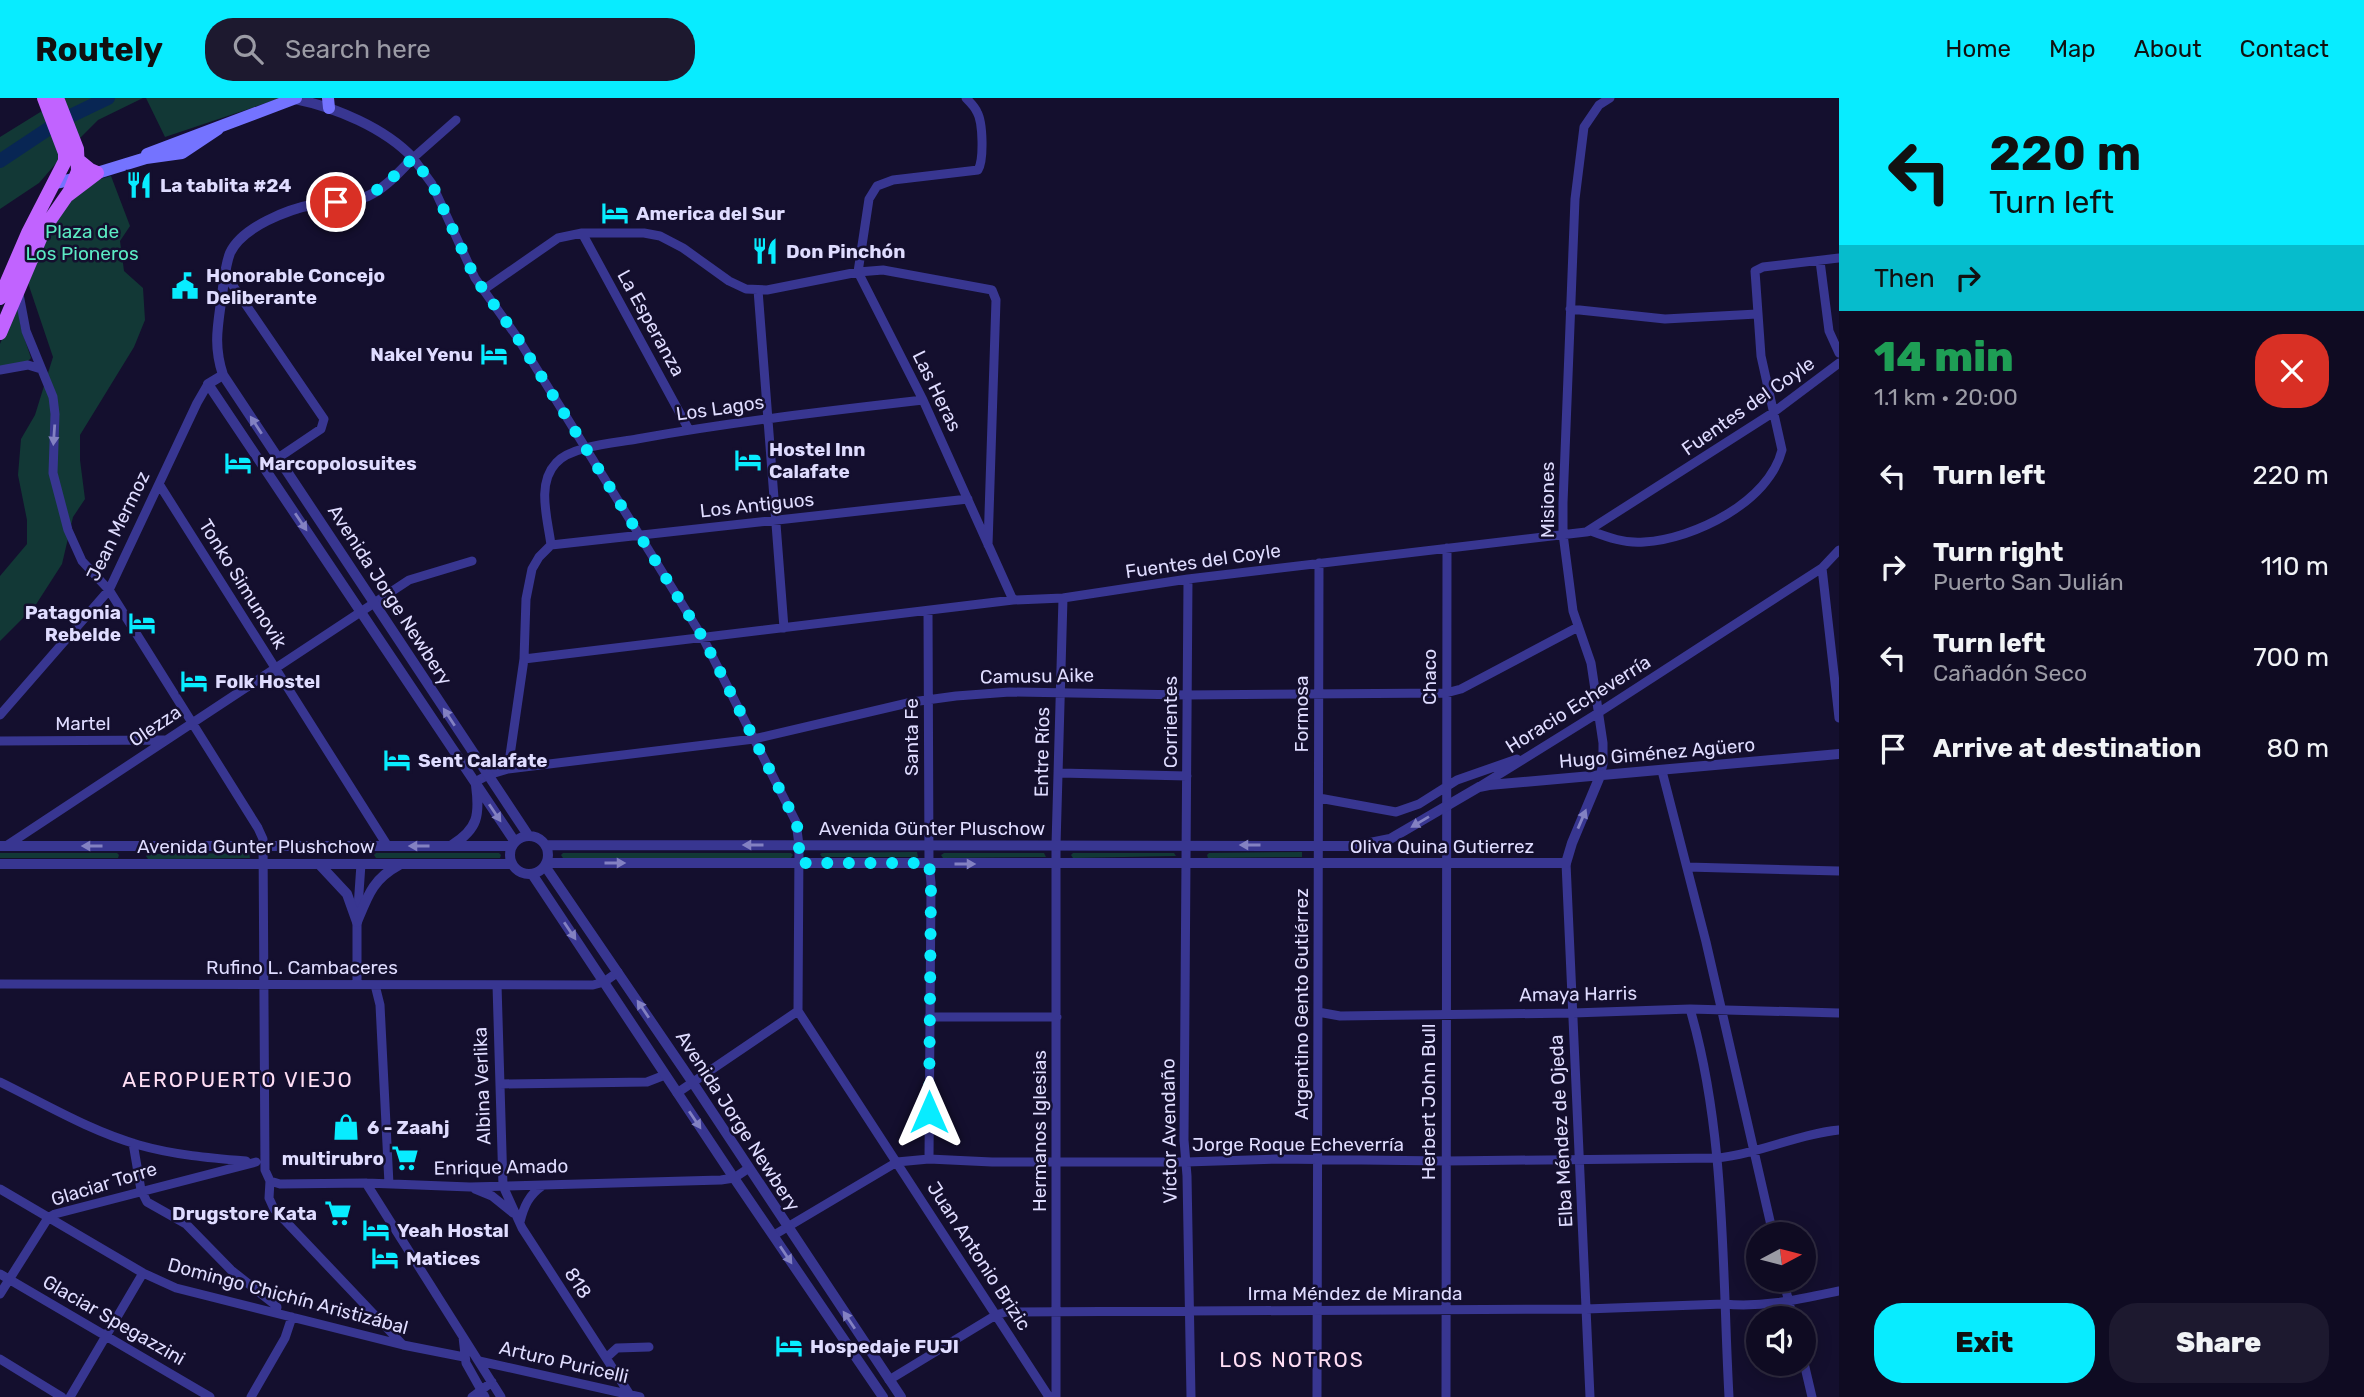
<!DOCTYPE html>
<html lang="en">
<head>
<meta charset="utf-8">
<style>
	body { margin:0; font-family:Rubik,sans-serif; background:#1d192f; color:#f1f3f6; height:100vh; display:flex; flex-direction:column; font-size:26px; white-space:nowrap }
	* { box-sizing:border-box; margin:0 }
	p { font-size:23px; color:#9b9ba5 }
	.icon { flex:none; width:38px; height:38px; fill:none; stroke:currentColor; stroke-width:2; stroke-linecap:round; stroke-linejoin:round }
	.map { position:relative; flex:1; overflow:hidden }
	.sheet { display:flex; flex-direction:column; background:#0f0b22; width:525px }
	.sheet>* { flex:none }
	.guide { background:#08ecff; color:#111; overflow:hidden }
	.needle { width:46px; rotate:83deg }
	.tools { position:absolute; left:1746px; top:1124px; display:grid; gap:14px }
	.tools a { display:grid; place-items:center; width:70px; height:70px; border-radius:50%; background:#0f0b22; box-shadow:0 4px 18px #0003,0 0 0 2px #2f2b40; font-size:35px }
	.pin { position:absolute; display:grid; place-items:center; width:60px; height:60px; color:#fff; margin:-30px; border:4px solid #fff; border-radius:50%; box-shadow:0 2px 7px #0007 }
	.me { position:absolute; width:77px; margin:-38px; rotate:0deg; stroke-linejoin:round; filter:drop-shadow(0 0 5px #0008) }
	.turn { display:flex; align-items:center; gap:24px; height:147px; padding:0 35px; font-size:32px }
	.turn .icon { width:91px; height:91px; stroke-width:2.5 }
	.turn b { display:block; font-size:49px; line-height:60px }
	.then { display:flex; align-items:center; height:66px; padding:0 35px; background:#0003; gap:14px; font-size:26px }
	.round { display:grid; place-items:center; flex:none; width:74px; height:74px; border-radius:28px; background:#1d192f }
	.headline { display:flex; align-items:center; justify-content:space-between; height:119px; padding:0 35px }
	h1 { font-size:42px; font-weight:800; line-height:52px; color:#1e9e55 }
	.button { display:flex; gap:14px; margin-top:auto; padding:14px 35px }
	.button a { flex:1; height:80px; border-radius:28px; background:#08ecff; color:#111; font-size:28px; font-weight:800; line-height:80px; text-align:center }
	.button a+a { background:#1d192f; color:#f1f3f6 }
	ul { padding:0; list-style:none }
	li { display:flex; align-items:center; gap:21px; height:91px; padding:0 35px }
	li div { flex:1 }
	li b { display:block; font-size:26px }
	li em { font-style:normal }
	header { display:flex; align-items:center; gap:42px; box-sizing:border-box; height:98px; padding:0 35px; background:#08ecff; color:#111 }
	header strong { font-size:33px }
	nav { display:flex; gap:38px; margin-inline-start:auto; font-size:24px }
	.search { width:490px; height:63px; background:#1d192f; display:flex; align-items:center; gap:18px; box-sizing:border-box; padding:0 24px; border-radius:28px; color:#9b9ba5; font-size:26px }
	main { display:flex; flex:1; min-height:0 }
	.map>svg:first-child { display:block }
	.green { fill:#123836 }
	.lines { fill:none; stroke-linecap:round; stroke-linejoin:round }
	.river { stroke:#082654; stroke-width:14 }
	.minor { stroke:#383691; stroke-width:9 }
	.tertiary { stroke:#383691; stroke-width:10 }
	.secondary { stroke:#7473ff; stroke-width:12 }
	.primary { stroke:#c163ff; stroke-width:14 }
	.oneway { fill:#8381c2 }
	.route { stroke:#08ecff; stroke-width:12; stroke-dasharray:0 21.6 }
	.labels { text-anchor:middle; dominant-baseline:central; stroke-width:5; stroke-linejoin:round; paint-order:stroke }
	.poi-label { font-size:19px; font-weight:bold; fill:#dfdcff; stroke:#140f2e; text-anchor:start }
	.park-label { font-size:19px; fill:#5cebc4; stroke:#140f2e }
	.street-label { font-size:19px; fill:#dfdcff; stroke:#140f2e }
	.neighbourhood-label { font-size:21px; letter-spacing:2px; fill:#ffdef4; stroke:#140f2e }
</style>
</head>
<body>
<header>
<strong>Routely</strong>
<div class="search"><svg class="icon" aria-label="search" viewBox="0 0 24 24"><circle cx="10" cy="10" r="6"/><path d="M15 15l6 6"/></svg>Search here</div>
<nav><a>Home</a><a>Map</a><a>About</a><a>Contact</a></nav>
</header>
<main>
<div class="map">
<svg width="1839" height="1299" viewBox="0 0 1839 1299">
	<rect width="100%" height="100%" fill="#140f2e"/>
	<path class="green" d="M63 0H143L98 22 65 55 39 85 0 111V39Z
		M146 0H292L272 3 165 39Z
		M111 78 130 128 120 143 124 173 143 190 145 222 134 249 80 337V362L85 401 73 419 62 466 35 508 0 543V478L27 446V422L18 377 21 341 35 317 53 259 26 179 59 111 97 82Z
		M17 205 21 230 31 260 27 264 0 270V246Z
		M917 754 918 759H822L820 756 822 755Z
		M1302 754V759L1208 760 1207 757 1209 755Z
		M0 755H117L119 757 118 760H0Z
		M249 755 250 760 148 761 146 758 148 756Z
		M376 755H499L501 757 500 760H376L374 757Z
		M563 755H791L793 757 791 760H563L561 757Z
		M944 755H1044L1046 759 943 760 941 757Z
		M1073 755H1174L1176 758 1073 760 1071 757Z"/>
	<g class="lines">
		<path class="river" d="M0 63 60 23 108 0"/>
		<path class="minor" d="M966 0C970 4 975 9 977 14 983 24 984 62 978 72L893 82 877 88 869 101 858 174 923 302 1013 502
			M456 22 413 60 432 86 475 180 517 239 703 540 796 724 799 747 798 913 1049 1299
			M582 135 689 332
			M1820 163 1829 233 1839 255
			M225 176 324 321 321 331 278 360
			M483 192 558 140 582 135H644L660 138 683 150 729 183 746 191 767 192 858 174 883 172 992 192 996 202 988 447
			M758 192 784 530
			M19 196 26 233 53 299 55 316 53 375 68 432 82 463 109 492 258 730 263 741 265 1072 270 1083
			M1570 211 1665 221 1757 216
			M0 272 28 267 41 271
			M159 386 387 747
			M1586 434 1591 433C1607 439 1626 446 1644 444 1694 441 1769 404 1782 352L1761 258 1755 173 1763 169 1839 160
			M551 447 968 401
			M1822 470 1839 620
			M1188 481 1184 1042 1187 1078 1191 1299
			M928 513 929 765 931 785 929 1061
			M524 561 1013 502 1063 500 1188 481 1586 434 1774 314 1839 265
			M0 617 109 492 197 305 208 286
			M0 643 164 642
			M508 671 524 561 526 501 532 471 539 459 551 447C548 422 536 386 556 365 571 348 615 345 637 341 732 324 827 313 923 302
			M1662 673 1706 844 1773 1136
			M1060 675 1187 678
			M1600 678 1603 666V645L1591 565 1573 513 1563 436V405L1575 101 1584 29 1599 7 1610 0
			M475 684 488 677 508 671 754 641 912 604 956 598 1010 594 1187 597 1446 595 1461 591 1578 529
			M1482 687 1598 615 1822 470 1839 452
			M1319 700 1396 714 1419 706 1457 682 1517 661
			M6 748 409 482 472 463
			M1566 765 1590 1299
			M1687 769 1839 773
			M357 885V824L361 766
			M0 886 593 887 604 884 618 874
			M375 887 380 907 389 1086
			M497 887 503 1088 522 1130 630 1297
			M1690 911C1726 1033 1722 1172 1729 1299
			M1318 914 1340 918 1573 915 1690 911 1839 915
			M929 919H1057
			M0 984C45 1006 90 1033 139 1047 174 1057 210 1060 246 1063
			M500 986 647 984 665 977
			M677 995 798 913
			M133 1045 141 1092 147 1104 186 1126 231 1172 274 1206 277 1209 276 1215
			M270 1083 280 1086 366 1085 470 1089 721 1082 734 1080 749 1070
			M270 1083 269 1100 274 1111 403 1247
			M366 1085 501 1299
			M0 1091 143 1175 176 1190 403 1247 464 1259
			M475 1091 492 1098 513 1115
			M520 1124C524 1108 529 1097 542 1088
			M774 1137 897 1064 929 1061 992 1064H1186L1276 1061 1446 1063 1717 1060C1759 1056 1797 1036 1839 1032
			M0 1176 210 1299
			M1783 1181 1793 1220
			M0 1196 48 1120 55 1116 256 1064
			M463 1239 466 1265 485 1299
			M606 1260 617 1250 649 1249
			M0 1261 62 1299
			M479 1263 640 1299
			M1804 1265 1812 1299
			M889 1282 996 1217 1006 1214 1586 1211 1724 1206C1763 1210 1801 1201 1839 1193
			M70 1299 143 1175
			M251 1299 285 1240 292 1219
			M472 1299 492 1284
			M1056 1299V747L1063 500
			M1317 1299 1319 465
			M1446 1299 1447 450"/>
		<path class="tertiary" d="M295 1C335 9 385 30 413 60 400 73 386 90 368 98 352 104 333 103 316 106 288 111 242 129 230 155 225 168 224 184 222 197 218 227 213 247 223 277L528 737
			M223 277 208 286 515 744
			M510 757a19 19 0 1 1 38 0a19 19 0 1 1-38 0Z
			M452 747C478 731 480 717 476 687
			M546 747 1355 748 1390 741 1479 689 1489 687 1839 656
			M0 748H512
			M547 765H1566L1572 745 1600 678
			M0 766H512
			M319 766 347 796 357 824C368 797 373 781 399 767
			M545 768 693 985 901 1299
			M532 776 734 1080 883 1299"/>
		<path class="secondary" d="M328 0 329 10
			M147 56 296 0
			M55 85 84 79 146 60 182 55 218 31"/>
		<path class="primary" d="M68 97 97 75 90 72 79 63
			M0 200 28 135 65 63V55L44 0
			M0 235 45 129 70 93 78 73 77 51 57 0"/>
	</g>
	<defs><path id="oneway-solid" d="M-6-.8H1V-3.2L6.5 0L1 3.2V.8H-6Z" transform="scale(1.75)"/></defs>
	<g class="oneway">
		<use href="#oneway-solid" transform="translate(256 327) rotate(-123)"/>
		<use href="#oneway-solid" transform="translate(54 337) rotate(94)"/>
		<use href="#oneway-solid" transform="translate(301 424) rotate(56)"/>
		<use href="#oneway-solid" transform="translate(449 619) rotate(-123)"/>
		<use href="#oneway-solid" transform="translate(495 715) rotate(56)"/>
		<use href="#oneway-solid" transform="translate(1582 721) rotate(-67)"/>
		<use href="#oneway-solid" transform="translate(1420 724) rotate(149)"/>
		<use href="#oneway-solid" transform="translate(753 747) rotate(-180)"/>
		<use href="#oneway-solid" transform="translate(1250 747) rotate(180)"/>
		<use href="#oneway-solid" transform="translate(92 748) rotate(180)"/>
		<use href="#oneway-solid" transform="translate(419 748) rotate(-180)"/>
		<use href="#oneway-solid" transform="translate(615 765)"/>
		<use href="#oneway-solid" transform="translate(965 766)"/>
		<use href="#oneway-solid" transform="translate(570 833) rotate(56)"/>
		<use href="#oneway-solid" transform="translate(643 911) rotate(-124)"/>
		<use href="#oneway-solid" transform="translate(695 1022) rotate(56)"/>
		<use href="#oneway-solid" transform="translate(786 1157) rotate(56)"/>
		<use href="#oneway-solid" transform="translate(849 1222) rotate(-124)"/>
	</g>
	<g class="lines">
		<path class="route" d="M336 104C379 98 383 88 413 60L432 86 475 180 517 239 703 540 796 724 799 736V765H929L931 785 929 1014"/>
	</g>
	<defs>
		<symbol id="restaurant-bare" viewBox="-9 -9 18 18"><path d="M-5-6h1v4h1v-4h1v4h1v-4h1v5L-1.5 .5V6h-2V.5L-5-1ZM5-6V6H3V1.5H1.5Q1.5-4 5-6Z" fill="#08ecff" stroke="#140f2e" stroke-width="2.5" paint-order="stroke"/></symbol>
		<symbol id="hotel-bare" viewBox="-9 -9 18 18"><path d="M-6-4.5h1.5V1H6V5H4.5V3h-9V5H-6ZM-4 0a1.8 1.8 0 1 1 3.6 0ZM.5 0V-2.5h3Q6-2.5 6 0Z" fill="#08ecff" stroke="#140f2e" stroke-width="2.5" paint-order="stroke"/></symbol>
		<symbol id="civic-bare" viewBox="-9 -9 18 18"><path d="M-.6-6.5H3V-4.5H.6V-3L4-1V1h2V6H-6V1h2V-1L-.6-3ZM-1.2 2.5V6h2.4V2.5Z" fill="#08ecff" stroke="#140f2e" stroke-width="2.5" paint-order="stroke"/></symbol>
		<symbol id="shop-bare" viewBox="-9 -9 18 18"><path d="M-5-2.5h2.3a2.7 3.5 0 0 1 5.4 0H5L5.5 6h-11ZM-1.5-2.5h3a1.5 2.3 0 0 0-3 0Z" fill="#08ecff" stroke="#140f2e" stroke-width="2.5" paint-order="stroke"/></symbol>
		<symbol id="supermarket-bare" viewBox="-9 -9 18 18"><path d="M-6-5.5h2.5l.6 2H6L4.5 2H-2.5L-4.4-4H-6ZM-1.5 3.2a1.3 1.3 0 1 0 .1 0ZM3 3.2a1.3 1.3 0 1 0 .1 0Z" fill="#08ecff" stroke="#140f2e" stroke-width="2.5" paint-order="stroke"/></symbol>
	</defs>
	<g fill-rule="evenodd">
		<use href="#restaurant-bare" x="120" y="68" width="38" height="38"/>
		<use href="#hotel-bare" x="596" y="96" width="38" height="38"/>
		<use href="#restaurant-bare" x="746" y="134" width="38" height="38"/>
		<use href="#civic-bare" x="166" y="169" width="38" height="38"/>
		<use href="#hotel-bare" x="475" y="237" width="38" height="38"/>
		<use href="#hotel-bare" x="729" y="343" width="38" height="38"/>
		<use href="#hotel-bare" x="219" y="346" width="38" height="38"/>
		<use href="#hotel-bare" x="123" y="506" width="38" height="38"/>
		<use href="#hotel-bare" x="175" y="564" width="38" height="38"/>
		<use href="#hotel-bare" x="378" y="643" width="38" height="38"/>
		<use href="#shop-bare" x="327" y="1010" width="38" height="38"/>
		<use href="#supermarket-bare" x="386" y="1041" width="38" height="38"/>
		<use href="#supermarket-bare" x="319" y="1096" width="38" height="38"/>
		<use href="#hotel-bare" x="357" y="1113" width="38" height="38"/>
		<use href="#hotel-bare" x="366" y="1141" width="38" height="38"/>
		<use href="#hotel-bare" x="770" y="1229" width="38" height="38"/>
	</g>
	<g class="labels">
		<g class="poi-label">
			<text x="160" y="87">La tablita #24</text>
			<text x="636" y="115">America del Sur</text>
			<text x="786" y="153">Don Pinchón</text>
			<text x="206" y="177">Honorable Concejo<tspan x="206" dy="22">Deliberante</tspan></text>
			<text x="473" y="256" text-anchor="end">Nakel Yenu</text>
			<text x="769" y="351">Hostel Inn<tspan x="769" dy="22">Calafate</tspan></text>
			<text x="259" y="365">Marcopolosuites</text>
			<text x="121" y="514" text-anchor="end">Patagonia<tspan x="121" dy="22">Rebelde</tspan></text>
			<text x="215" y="583">Folk Hostel</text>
			<text x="418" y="662">Sent Calafate</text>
			<text x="367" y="1029">6 - Zaahj</text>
			<text x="384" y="1060" text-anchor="end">multirubro</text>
			<text x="317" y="1115" text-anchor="end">Drugstore Kata</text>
			<text x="397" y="1132">Yeah Hostal</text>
			<text x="406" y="1160">Matices</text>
			<text x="810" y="1248">Hospedaje FUJI</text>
		</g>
		<g class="park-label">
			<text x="82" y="133">Plaza de<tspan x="82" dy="22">Los Pioneros</tspan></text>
		</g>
		<g class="street-label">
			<text transform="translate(651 225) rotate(61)">La Esperanza</text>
			<text transform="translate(937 293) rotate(64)">Las Heras</text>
			<text transform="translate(1748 308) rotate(-35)">Fuentes del Coyle</text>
			<text transform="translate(720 310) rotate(-8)">Los Lagos</text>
			<text transform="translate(1547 402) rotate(-90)">Misiones</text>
			<text transform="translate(757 407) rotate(-6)">Los Antiguos</text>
			<text transform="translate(118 428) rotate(-64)">Jean Mermoz</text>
			<text transform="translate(1203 463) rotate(-8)">Fuentes del Coyle</text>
			<text transform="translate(243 486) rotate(58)">Tonko Simunovik</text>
			<text transform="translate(390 497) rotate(57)">Avenida Jorge Newbery</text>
			<text transform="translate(1037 578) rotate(-1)">Camusu Aike</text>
			<text transform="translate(1429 579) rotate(-90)">Chaco</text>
			<text transform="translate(1578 606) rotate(-32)">Horacio Echeverría</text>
			<text transform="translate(1301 616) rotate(-90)">Formosa</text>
			<text transform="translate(1170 624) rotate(-90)">Corrientes</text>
			<text x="83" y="625">Martel</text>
			<text transform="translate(155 628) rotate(-34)">Olezza</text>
			<text transform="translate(911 639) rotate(-90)">Santa Fe</text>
			<text transform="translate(1042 654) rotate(-89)">Entre Ríos</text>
			<text transform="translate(1657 655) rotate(-5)">Hugo Giménez Agüero</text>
			<text x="932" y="730">Avenida Günter Pluschow</text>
			<text x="256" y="748">Avenida Gunter Plushchow</text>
			<text x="1442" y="748">Oliva Quina Gutierrez</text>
			<text x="302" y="869">Rufino L. Cambaceres</text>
			<text transform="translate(1578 896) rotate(-1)">Amaya Harris</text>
			<text transform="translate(1301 906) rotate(-90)">Argentino Gento Gutiérrez</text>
			<text transform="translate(482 988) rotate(-92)">Albina Verlika</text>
			<text transform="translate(1428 1004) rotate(-90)">Herbert John Bull</text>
			<text transform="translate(738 1023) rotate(57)">Avenida Jorge Newbery</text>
			<text transform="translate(1039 1033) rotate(-90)">Hermanos Iglesias</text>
			<text transform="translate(1169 1033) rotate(-91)">Víctor Avendaño</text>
			<text transform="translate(1561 1033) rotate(-93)">Elba Méndez de Ojeda</text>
			<text x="1298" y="1046">Jorge Roque Echeverría</text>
			<text transform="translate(501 1069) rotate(-1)">Enrique Amado</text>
			<text transform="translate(104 1086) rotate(-17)">Glaciar Torre</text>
			<text transform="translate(979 1158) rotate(57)">Juan Antonio Brizic</text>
			<text transform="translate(578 1185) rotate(57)">818</text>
			<text x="1355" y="1195">Irma Méndez de Miranda</text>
			<text transform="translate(288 1198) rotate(15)">Domingo Chichín Aristizábal</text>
			<text transform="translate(114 1222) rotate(30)">Glaciar Spegazzini</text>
			<text transform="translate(564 1264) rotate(13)">Arturo Puricelli</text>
		</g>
		<g class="neighbourhood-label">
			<text x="238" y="981">AEROPUERTO VIEJO</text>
			<text x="1292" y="1261">LOS NOTROS</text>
		</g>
	</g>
</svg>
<div class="tools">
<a><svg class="needle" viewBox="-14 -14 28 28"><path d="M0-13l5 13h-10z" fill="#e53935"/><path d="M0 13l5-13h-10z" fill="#9b9ba5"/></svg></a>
<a><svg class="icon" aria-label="sound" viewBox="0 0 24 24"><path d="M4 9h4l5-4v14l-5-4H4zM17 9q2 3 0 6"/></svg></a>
</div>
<div class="pin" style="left:336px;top:104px;background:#d93025"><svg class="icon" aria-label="arrive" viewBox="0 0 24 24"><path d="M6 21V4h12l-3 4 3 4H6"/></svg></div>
<svg class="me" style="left:929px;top:1014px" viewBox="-20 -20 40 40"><path d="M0-17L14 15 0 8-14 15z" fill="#08ecff" stroke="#fff" stroke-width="4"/></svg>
</div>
<section class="sheet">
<div class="guide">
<div class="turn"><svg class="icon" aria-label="left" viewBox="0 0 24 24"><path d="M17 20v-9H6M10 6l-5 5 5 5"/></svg><div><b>220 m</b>Turn left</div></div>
<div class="then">Then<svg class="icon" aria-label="right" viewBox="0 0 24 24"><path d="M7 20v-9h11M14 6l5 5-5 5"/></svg></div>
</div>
<div class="headline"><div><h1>14 min</h1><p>1.1 km · 20:00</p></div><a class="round" style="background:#d93025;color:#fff"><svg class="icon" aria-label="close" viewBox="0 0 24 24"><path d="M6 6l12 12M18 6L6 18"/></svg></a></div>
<ul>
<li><svg class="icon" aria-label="left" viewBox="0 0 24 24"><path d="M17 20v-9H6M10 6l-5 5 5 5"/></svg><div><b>Turn left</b></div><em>220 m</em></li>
<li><svg class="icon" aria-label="right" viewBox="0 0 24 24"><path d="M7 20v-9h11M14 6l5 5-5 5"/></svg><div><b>Turn right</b><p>Puerto San Julián</p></div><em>110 m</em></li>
<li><svg class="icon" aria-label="left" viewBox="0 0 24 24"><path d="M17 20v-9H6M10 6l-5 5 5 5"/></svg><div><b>Turn left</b><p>Cañadón Seco</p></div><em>700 m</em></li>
<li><svg class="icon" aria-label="arrive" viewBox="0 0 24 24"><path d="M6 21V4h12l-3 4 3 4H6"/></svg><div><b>Arrive at destination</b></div><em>80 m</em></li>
</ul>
<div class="button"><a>Exit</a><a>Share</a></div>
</section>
</main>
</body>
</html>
